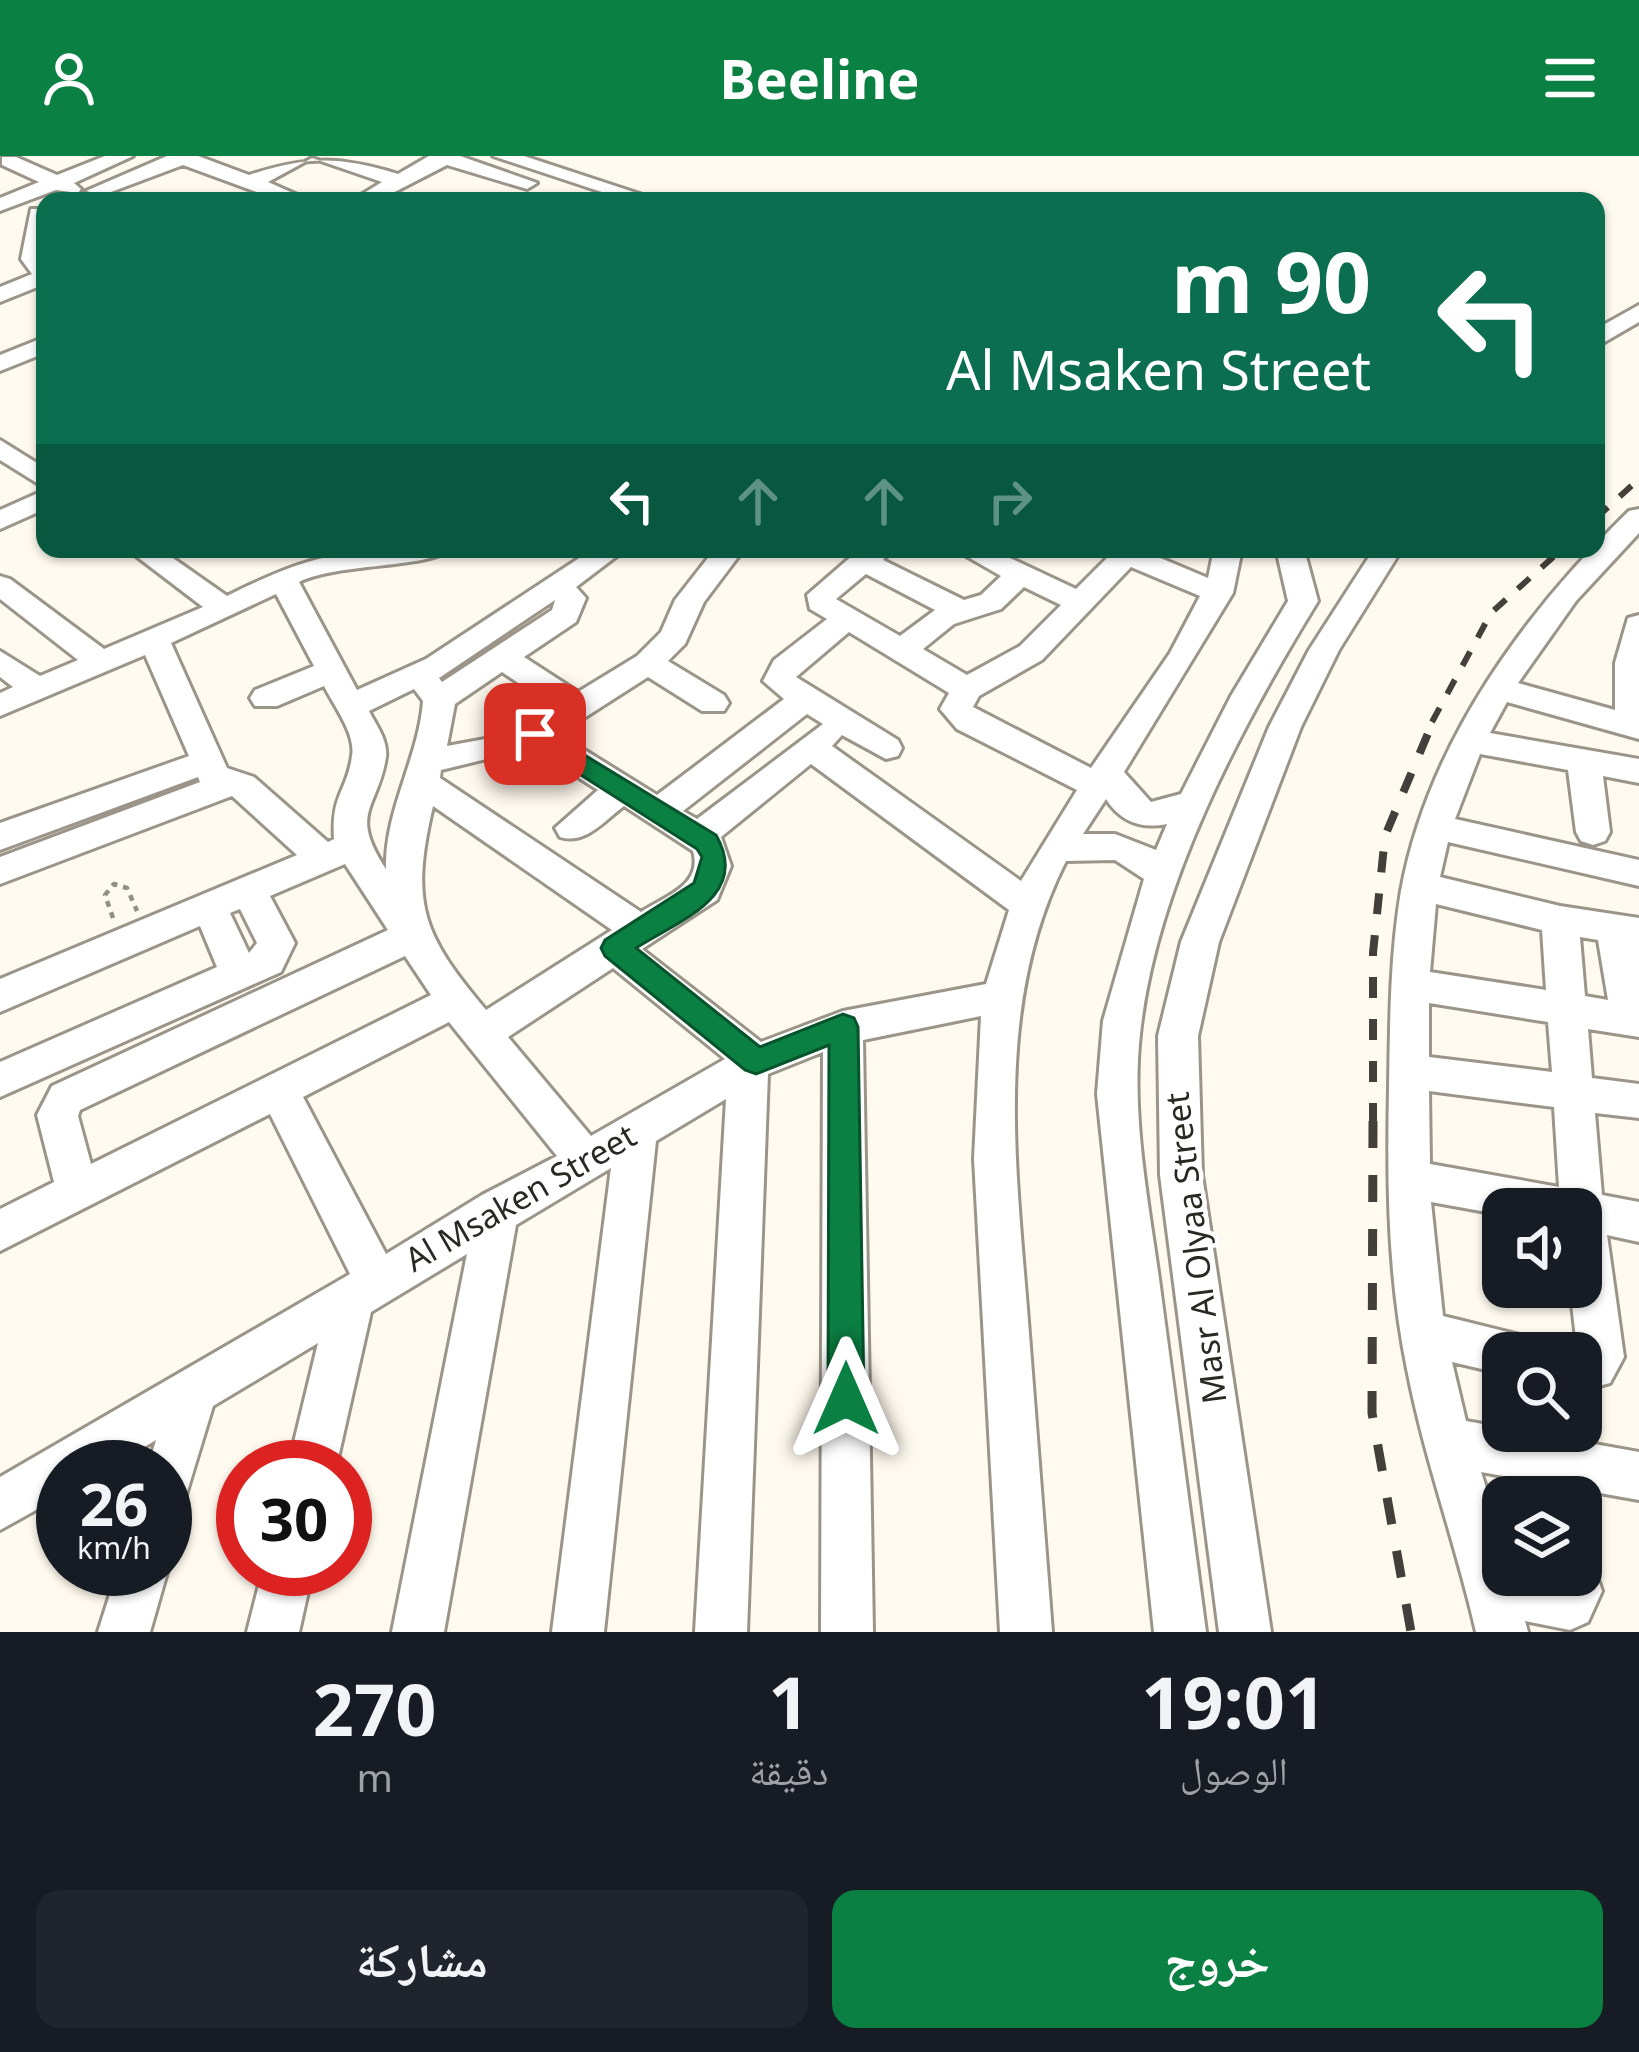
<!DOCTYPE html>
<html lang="ar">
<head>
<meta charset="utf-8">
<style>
	body { margin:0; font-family:"Noto Sans","Noto Naskh Arabic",sans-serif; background:#20242c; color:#f1f3f6; direction:rtl; height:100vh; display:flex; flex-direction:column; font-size:45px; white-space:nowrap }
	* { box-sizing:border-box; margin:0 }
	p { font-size:39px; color:#9ea1a6 }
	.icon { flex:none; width:66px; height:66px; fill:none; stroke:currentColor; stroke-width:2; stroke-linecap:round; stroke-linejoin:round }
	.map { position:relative; height:1476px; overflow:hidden; direction:ltr }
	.drawer { display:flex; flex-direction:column; background:#171b24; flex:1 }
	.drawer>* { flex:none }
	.top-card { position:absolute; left:36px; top:36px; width:1569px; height:366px; border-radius:24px; box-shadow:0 3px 9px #0004; direction:rtl; background:#0b6e4f; color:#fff; overflow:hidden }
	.tools { position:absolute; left:1482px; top:1032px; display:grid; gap:24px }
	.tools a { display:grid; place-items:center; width:120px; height:120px; border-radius:24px; background:#171b24; box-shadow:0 3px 9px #0004; font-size:60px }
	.speed { position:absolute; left:36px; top:1284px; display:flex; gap:24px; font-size:60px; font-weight:700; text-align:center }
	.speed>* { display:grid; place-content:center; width:156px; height:156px; border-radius:50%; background:#171b24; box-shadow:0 3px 9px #0004; line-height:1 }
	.speed small { font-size:30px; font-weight:400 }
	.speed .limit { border:18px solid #d22; background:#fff; color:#111 }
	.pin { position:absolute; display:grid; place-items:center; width:102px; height:102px; color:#fff; margin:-51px; border-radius:24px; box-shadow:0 6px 18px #0006 }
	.me { position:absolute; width:132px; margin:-66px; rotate:0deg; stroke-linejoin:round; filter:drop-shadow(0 0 9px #0008) }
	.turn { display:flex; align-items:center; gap:42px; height:252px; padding:0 36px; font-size:54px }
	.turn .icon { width:156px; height:156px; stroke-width:2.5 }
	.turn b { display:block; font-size:84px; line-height:102px }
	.lanes { display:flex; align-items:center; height:114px; padding:0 36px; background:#0003; justify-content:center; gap:60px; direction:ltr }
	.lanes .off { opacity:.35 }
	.eta { display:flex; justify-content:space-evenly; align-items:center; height:204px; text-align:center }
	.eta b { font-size:72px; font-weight:700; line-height:84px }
	.cta { display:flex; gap:24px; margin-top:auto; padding:24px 36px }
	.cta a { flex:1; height:138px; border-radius:24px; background:#0b8043; color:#fff; font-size:48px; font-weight:700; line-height:138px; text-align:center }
	.cta a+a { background:#20242c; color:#f1f3f6 }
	header { display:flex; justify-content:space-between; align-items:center; height:156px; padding:0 36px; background:#0b8043; color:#fff; font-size:54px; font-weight:700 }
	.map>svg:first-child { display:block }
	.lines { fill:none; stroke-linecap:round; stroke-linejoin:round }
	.minor-casing { stroke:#9b9589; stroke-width:6 }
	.path { stroke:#918e86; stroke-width:4.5; stroke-dasharray:6 6; stroke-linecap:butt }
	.minor { fill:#fff; fill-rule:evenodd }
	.rail-far2 { stroke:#43403b; stroke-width:6; stroke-dasharray:16 16; stroke-linecap:butt }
	.rail-far1 { stroke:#43403b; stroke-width:8; stroke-dasharray:21 21; stroke-linecap:butt }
	.rail { stroke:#43403b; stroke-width:9; stroke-dasharray:27 27; stroke-linecap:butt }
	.route { fill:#0b8043; stroke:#07532c; stroke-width:3 }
	.labels { text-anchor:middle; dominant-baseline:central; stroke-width:9; stroke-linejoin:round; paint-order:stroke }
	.street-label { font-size:33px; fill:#2a2823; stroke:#fff }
</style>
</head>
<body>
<header><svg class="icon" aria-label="menu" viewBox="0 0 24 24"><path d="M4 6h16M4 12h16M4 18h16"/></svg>Beeline<svg class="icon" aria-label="person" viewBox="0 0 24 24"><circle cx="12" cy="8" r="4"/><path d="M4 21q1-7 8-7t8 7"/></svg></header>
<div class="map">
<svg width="1639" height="1476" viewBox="0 0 1639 1476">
	<rect width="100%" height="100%" fill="#fffaef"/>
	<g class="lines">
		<defs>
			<path id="minor" d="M105 0H133L74 27 81 33 78 37 56 34 0 55V42L39 26 2 9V1H16L57 19Z
				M198 0 249 19C308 0 338 0 398 18L429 0H460L537 27 527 33 447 9 377 45H351L382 26 312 2 268 26 311 45H281L183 9 103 39 86 35 167 0Z
				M493 0H524L661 45H629Z
				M31 53H45V128L0 146V131L32 118 21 103Z
				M1639 149V166L1596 191V173Z
				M45 181V197L0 215V199Z
				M0 284 45 312V332L0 304Z
				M45 334V353L0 373V354Z
				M1639 353V377L1576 445 1518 527 1615 554V507L1628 462 1639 459V583L1507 546 1490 577 1639 603V627L1603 620 1610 676 1605 685 1593 689 1581 685 1576 676 1568 614 1480 598 1455 663 1639 704V730L1448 686 1440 721 1560 750 1639 762V881L1588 873 1592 922 1639 928V962L1595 957 1602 1039 1639 1046V1086L1607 1079 1624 1201 1610 1227 1581 1235V1197H1564L1577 1191 1570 1131H1581V1053H1503V1059L1431 1046 1443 1160 1528 1181 1535 1197H1503V1218L1452 1206 1466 1265 1639 1296V1344L1481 1316 1503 1385V1419H1581V1397L1590 1401 1602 1435 1588 1466 1570 1474 1525 1465 1528 1476H1476C1456 1388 1424 1302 1407 1213 1388 1120 1387 1027 1389 933 1390 867 1390 801 1401 735 1428 586 1526 455 1629 355ZM1436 748 1542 774 1546 834 1430 816ZM1580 781 1598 784 1608 844 1585 840ZM1429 847 1548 866 1552 916 1429 901ZM1429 935 1554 951 1559 1031 1430 1008Z
				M127 393H160L227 440C319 394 349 393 450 393 431 412 336 407 299 426L357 534 426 503 593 393H626L576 431 586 442 576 466 524 501 578 536 637 500 661 476 675 444 715 393H744L704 446 685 488 668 505 724 539 729 547 724 555H702L648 521 559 578 657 639 784 543 763 525 774 504 827 463 810 453 807 439 860 393H892L883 404 964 444 981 439 1001 420 954 393H991L1076 433 1108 401 1100 393H1139L1208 422 1214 393H1242L1233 437 1124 616 1151 646 1181 638 1231 540 1288 445 1276 393H1304L1318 445C1240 572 1156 730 1140 878 1131 960 1148 1043 1159 1123 1175 1241 1190 1358 1206 1476H1154L1097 938 1103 865 1144 723 1115 704 1066 705C993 849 1016 1010 1028 1165 1036 1268 1044 1372 1052 1476H1000L974 1003 981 860 863 884 873 1476H821L823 896 768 918 747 1476H695L726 943 656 985 604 1476H552L611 1012 516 1069 444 1476H392L467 1098 371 1156 336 1311H288L318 1187 213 1250 182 1352 165 1359V1311H148L156 1284 111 1311H63V1339L0 1374V1321L350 1118 270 958 0 1095V1053L54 1026 37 959 52 930 388 774 345 708 270 740 295 787 281 816 0 941V906L217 811 200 770 0 856V823L297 699 232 640 0 728V701L200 626 198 621 0 694V667L189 600 145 499 0 560V537L13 531 0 521V495L40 520 78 504 0 443V420L10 423 104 493 203 451ZM1131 411 1200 440 1170 497 1091 612 973 551 979 540 1042 504ZM866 418 935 454 900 480 836 443ZM1024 431 1061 449 1020 490 967 519 923 493 954 468 1001 453ZM276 438 314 510 255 534 250 542 255 550H277L324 530C334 550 356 578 352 600 347 636 331 638 334 683L328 686 254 621 227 612 171 487ZM555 444 552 454 442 526 439 522ZM849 476 949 537 940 553 957 573 1077 634 1021 725 832 590 842 579 886 603 898 600 902 592 898 584 796 521ZM502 516 554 551 496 581 447 590 455 548ZM414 533 423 545C419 601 384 656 386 713 348 656 378 653 386 601 388 584 376 569 369 555ZM807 558 823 568 697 663 683 655ZM532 592 598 634 555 672 560 681C585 689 604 665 624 650L693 695C703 729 666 740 641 756L440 622 441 614ZM811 608 1009 754 986 828 843 855 761 886 642 793 717 744 731 710 721 681ZM1106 643C1121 666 1141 673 1167 668L1156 694 1115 678H1083ZM433 650 612 774 486 854C422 778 410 748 433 650ZM240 753 257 787 249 797 230 757ZM405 800 431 839 91 1008 78 960 80 954ZM613 812 725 903 591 980 508 881ZM449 866 557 1000 482 1039 386 1098 303 941Z
				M1374 393H1402L1339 494 1301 571 1219 786 1198 880 1202 1019 1271 1476H1219L1160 1019 1158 880 1181 786 1269 571 1309 494Z
				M165 1405 168 1413 150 1476H98L118 1413H165Z
				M263 1413H313L299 1476H247Z"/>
		</defs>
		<use href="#minor" class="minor-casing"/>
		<path class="path" d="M113 762 105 739 114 728 127 732 137 755"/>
		<use href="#minor" class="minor"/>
		<path class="rail-far2" d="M1596 362 1639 323
			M1432 566 1491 457 1562 393"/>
		<path class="rail-far1" d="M1373 968V797L1385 680 1434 563"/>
		<path class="rail" d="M1373 965 1372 1257 1411 1476"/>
	</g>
	<path class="route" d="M535 569 716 679C751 740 680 764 636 792L760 891 843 858 854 862 858 871 864 1243 859 1256 846 1261 833 1256 828 1243 829 889 756 918 745 914 605 800 601 792 605 784 694 727 702 701 697 693 526 584 523 578Z"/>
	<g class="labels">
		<g class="street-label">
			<text transform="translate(520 1041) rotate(-30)">Al Msaken Street</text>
			<text transform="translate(1195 1092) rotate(-97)">Masr Al Olyaa Street</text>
		</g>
	</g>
</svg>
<div class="tools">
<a><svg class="icon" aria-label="sound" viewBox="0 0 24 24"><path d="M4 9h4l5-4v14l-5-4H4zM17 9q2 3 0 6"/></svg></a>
<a><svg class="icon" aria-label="search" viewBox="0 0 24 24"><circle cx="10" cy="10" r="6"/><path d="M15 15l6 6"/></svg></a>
<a><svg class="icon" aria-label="layers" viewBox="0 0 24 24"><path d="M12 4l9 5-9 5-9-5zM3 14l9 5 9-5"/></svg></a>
</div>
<div class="speed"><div>26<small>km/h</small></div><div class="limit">30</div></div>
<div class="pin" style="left:535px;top:578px;background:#d93025"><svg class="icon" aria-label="arrive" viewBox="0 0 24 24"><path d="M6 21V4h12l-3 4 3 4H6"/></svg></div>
<svg class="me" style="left:846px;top:1243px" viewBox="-20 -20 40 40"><path d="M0-17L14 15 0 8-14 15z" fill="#0b8043" stroke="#fff" stroke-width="4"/></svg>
<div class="top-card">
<div class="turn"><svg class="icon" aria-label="left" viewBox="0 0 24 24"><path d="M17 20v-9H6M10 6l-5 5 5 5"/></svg><div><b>90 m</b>Al Msaken Street</div></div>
<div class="lanes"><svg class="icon" aria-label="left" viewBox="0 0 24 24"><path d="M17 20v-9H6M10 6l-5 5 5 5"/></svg><svg class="icon off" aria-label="ahead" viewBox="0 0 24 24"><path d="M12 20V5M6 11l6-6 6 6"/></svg><svg class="icon off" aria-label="ahead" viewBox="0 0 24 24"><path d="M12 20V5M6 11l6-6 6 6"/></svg><svg class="icon off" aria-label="right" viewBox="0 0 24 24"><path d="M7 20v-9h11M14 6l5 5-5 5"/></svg></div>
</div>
</div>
<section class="drawer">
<div class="eta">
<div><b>19:01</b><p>الوصول</p></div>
<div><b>1</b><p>دقيقة</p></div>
<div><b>270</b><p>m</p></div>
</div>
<div class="cta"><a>خروج</a><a>مشاركة</a></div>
</section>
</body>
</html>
